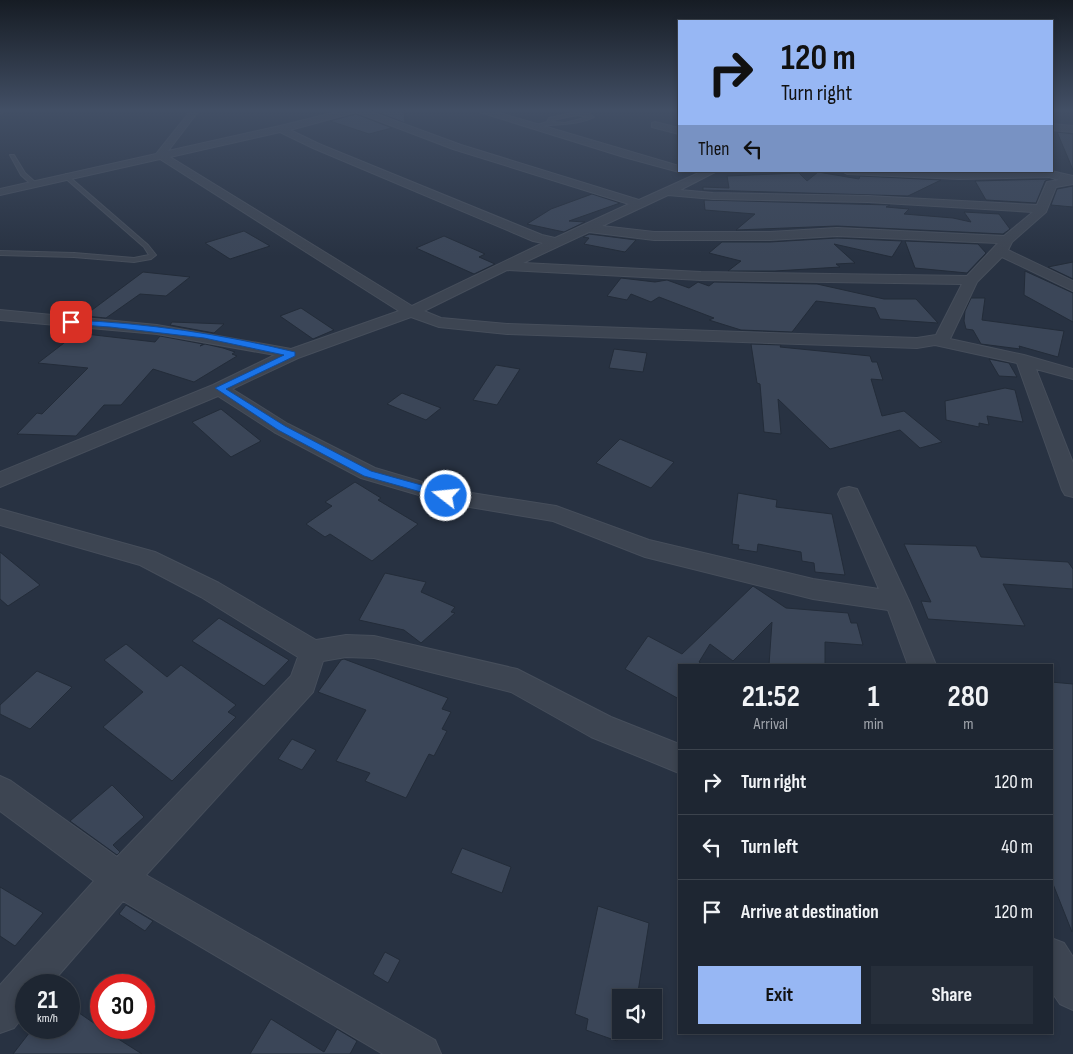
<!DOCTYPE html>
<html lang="en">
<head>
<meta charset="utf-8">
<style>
	body { margin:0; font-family:"Sofia Sans Condensed",sans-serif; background:#262e3a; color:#f1f3f6; height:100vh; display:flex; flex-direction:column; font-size:19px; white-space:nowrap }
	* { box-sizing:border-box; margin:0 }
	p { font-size:16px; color:#a1a5ac }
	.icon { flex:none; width:28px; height:28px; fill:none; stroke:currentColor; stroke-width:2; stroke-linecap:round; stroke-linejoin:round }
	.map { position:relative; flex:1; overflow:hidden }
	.side { position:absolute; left:678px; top:664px; width:375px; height:370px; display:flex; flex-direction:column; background:#1e2632; border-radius:0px; box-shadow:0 2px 8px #0003,0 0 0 1px #3c434d }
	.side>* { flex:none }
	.top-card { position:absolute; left:678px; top:20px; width:375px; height:152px; border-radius:0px; box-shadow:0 2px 8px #0003,0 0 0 1px #3c434d; background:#97b7f4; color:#111; overflow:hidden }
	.controls { position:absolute; left:612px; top:989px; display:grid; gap:10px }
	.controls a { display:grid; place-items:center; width:50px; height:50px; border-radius:0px; background:#1e2632; box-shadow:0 2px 8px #0003,0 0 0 1px #3c434d; font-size:25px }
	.speed { position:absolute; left:15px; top:974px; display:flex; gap:10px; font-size:25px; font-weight:700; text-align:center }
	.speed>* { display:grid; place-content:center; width:65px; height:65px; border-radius:50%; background:#1e2632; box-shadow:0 2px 8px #0003,0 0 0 1px #3c434d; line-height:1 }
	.speed small { font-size:12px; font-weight:400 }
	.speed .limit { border:8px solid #d22; background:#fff; color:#111 }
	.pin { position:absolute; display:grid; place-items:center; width:42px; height:42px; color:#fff; margin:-21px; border-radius:10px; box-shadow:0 2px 8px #0006 }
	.me { position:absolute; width:55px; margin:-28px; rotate:286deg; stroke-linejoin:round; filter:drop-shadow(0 0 4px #0008) }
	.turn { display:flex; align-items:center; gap:18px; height:105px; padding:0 20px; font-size:22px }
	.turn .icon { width:65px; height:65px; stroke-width:2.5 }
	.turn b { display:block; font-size:35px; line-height:42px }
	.then { display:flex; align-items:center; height:48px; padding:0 20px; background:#0003; gap:10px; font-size:19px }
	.eta { display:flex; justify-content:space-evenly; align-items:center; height:85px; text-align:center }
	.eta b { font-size:30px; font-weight:700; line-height:35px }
	.cta { display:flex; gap:10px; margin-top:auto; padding:10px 20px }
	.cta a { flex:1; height:58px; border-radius:0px; background:#97b7f4; color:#111; font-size:20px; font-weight:700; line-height:58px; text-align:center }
	.cta a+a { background:#262e3a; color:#f1f3f6 }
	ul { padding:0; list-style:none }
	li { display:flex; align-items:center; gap:15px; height:65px; padding:0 20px; border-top:1px solid #3c434d }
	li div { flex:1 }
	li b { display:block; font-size:19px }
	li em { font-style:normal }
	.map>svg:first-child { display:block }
	.building { fill:#3b4658; stroke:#232c39 }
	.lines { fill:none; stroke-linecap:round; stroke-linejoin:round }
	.lane-casing { stroke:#464e5b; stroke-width:2 }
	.street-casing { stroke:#464e5b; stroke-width:2 }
	.lane { fill:#3d4552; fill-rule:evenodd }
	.street { fill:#3d4552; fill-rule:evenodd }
	.route { fill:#1a73e8; stroke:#114b97 }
</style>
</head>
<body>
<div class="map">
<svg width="1073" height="1054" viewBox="0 0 1073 1054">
	<rect width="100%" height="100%" fill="#283242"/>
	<path class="building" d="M379 109H404L405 123 372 110Z
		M356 114 392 128 369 134 330 121Z
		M1057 132 1073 134V170Z
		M818 172 859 179 860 176 941 180 908 196 703 190V187L729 188 727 176 799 173 807 181Z
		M1051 179 1045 181 1036 203 986 200 975 181Z
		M1073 186V207L1051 205 1057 189Z
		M592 194 620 203 569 221 585 222 564 232 527 224 551 209Z
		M704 200 890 205 886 207 909 209 904 214 953 218 971 222 964 212 999 214 1010 229 1003 234 837 226 736 230 755 214 705 210Z
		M244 231 270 246 230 259 205 243Z
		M589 234 636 240 625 252 584 244 589 238 583 237Z
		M444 236 485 254 479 257 495 264 474 274 416 248Z
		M837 238 902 241 892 257 834 244 855 263 836 264 840 267 775 271H728L741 261 709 253 722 242H770Z
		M905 241 978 244 986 253 967 273 915 268Z
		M1073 262V279L1048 267Z
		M1025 271 1073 293V322L1024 295Z
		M143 272 190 277 166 296 140 294 106 318 84 316Z
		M621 278 655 282 667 280 689 288 698 282 709 286 714 282 817 284 884 299H916L938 323 880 319 875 308 816 301 792 332 741 330 709 320 714 318 659 297 651 302 631 294 627 300 607 296Z
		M971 298H985L982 320 1064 331 1058 357 1019 346 1020 349 981 344 973 330 966 329 964 321 965 311Z
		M301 308 334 330 313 339 280 316Z
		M172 322 224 324 214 333 170 325Z
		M77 333 155 342 160 336 203 344 200 346 205 344 223 348 235 352 232 354 237 356 194 382 153 369 121 405H104L76 436 17 434 37 413 42 414 88 368 38 363Z
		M751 344 781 345 780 347 870 356 872 362H877L883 380 871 379 882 416 904 411 942 442 920 448 900 430 830 449 778 399 781 434 764 432 760 384 757 383Z
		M614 349 647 353 643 372 609 368Z
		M989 359 1009 363 1017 377 999 376Z
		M496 365 520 369 497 405 473 400Z
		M1005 388 1015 390 1023 422 987 416 989 425 979 423V427L946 420 945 401Z
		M402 393 441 408 426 420 387 404Z
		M221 409 261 441 231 457 192 422Z
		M620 439 674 462 651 488 596 463Z
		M355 482 381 498 378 500 418 524 372 561 330 534 325 537 306 524 332 506 325 502Z
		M738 493 777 500 776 507 832 514 845 575 815 572 814 563 802 561 801 552 758 544 757 552 738 549 739 545 732 544Z
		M904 544 976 546 981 557 1068 562 1073 569V589L1003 584 1025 626 928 619 921 601 931 602Z
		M0 552 40 585 8 606 0 599Z
		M385 573 426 582 421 592 455 607 451 612 455 613 421 643 404 630 359 620Z
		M753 586 786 608 848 613 851 623H857L863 645 825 642V665H769L772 622 733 661 710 644 699 662 704 665H679V699L625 669 648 636 682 654Z
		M219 618 289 660 264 686 192 641Z
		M126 644 167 677 181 665 236 705 228 712 236 717 172 781 103 727 143 692 104 660Z
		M344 659 448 698 442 709 451 712 442 729 447 731 434 756 429 754 406 798 365 781 370 773 336 761 366 710 318 692 341 660Z
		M37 671 72 687 30 729 0 714V705Z
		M1051 682 1073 684 1072 932 1051 879Z
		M292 739 316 750 302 770 278 759Z
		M112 785 144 817 113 845 120 852 117 855 70 821Z
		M462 848 511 867 502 893 451 873Z
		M0 887 43 913 15 946 0 936Z
		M126 905 153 921 145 931 119 914Z
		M598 906 649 923 637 998H621V1031L619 1030 617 1041 586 1030 588 1019 575 1014Z
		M385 952 400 960 388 983 373 974Z
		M69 1006 101 1028 142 1054H13L33 1028H69Z
		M271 1019 324 1052 337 1029 357 1041 350 1054H250Z"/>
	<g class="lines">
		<defs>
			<path id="lane" d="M577 112 589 114 594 117C576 126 555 123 536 127L534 126 547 122 549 118ZM577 115 588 117 565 123 552 122 553 120Z
				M10 155H14L25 173 36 183V185H32L21 175Z
				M66 174 148 245 156 255 151 259 134 262 74 257 0 255V251L74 253 134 258 149 255 144 247 64 177Z"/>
			<path id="street" d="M0 109H12L0 113Z
				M192 109H200L168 151 280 126 349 109H363L461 145 639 200 703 171H717L680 190 713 193 868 196 1037 205 1047 182 1059 180 1049 177 959 179 847 174 842 171H1051L1073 176V184L1056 187 1046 212 1012 242 1008 250 1073 281V291L1002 257 977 282 950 339 1024 355 1073 369V379L1036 369 1073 463V497L1065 495 1062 490 1017 363 935 345 917 348 507 334 439 327 411 317 298 358 232 389 288 424 375 468 446 489 556 506 649 540 813 579 879 589 838 494 841 489 849 487 857 489 909 601 936 665H908L888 610 813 599 645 557 553 521 446 503 361 478 274 432 218 396 0 487V472L213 385 275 355 157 334 0 320V310L157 325 291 349 399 311 160 159 0 195V189L156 154ZM356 112 453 149 629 204 555 238 542 235 319 144 290 130ZM280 132 313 148 533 241 543 243 412 306 170 157ZM668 195 713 199 868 202 1033 212 1004 236 837 228 770 232H654L602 226ZM589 232 654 240H770L837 236 998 243 967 276 701 272 523 263ZM507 270 701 280 962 284 936 335 917 338 507 324 441 318 424 311Z
				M470 109H482L503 114 679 166V171H683L679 172 624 157Z
				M585 109H594L590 112Z
				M655 122 679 128V134L652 127V123Z
				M1051 124 1073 126V132L1051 130Z
				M0 509 155 552 219 583 316 640 346 635 374 636 517 669 611 717 679 744V773L591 737 511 692 374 658 346 657 323 661 313 692 146 875 435 1040 441 1054H383L123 901 50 985H26V1013L14 1028 0 1033V985L94 881 0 811V776L11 781 117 857 291 676 298 657 201 597 140 565 0 525Z
				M1051 938 1064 943 1073 957V1010L1060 1004 1051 991Z"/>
		</defs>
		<use href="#lane" class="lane-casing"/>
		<use href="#street" class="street-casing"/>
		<use href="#lane" class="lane"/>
		<use href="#street" class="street"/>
	</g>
	<linearGradient id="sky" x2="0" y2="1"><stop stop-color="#161c24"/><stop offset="0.43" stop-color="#424f65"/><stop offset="1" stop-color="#424f65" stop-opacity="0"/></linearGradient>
	<rect width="1073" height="256" fill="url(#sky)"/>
	<path class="route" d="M71 320C146 323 222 334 295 352V356L226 389 285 426 371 471 450 493 451 496 446 499 364 476 278 430 215 388 284 355 204 338 110 327 68 324 67 322Z"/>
</svg>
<div class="controls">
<a><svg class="icon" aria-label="sound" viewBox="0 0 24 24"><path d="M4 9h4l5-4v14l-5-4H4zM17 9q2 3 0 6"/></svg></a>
</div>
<div class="speed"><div>21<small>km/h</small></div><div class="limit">30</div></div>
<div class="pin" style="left:71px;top:322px;background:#d93025"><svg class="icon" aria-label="arrive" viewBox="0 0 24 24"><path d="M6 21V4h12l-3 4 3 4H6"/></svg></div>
<svg class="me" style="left:446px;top:496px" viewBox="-20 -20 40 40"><circle r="17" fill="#1a73e8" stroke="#fff" stroke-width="3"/><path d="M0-11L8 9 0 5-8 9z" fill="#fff"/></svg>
<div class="top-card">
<div class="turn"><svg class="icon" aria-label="right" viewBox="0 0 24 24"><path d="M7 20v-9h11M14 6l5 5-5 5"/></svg><div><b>120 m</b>Turn right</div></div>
<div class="then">Then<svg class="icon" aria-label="left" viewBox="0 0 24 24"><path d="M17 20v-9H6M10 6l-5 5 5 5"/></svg></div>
</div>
<section class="side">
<div class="eta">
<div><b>21:52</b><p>Arrival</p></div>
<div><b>1</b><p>min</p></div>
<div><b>280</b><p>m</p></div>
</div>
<ul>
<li><svg class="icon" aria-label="right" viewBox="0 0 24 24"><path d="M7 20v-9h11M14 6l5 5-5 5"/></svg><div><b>Turn right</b></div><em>120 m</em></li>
<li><svg class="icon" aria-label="left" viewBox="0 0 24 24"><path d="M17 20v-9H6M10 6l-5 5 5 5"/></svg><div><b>Turn left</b></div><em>40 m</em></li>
<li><svg class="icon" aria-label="arrive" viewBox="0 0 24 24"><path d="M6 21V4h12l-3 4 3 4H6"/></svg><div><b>Arrive at destination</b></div><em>120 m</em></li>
</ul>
<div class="cta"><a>Exit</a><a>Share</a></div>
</section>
</div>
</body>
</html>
